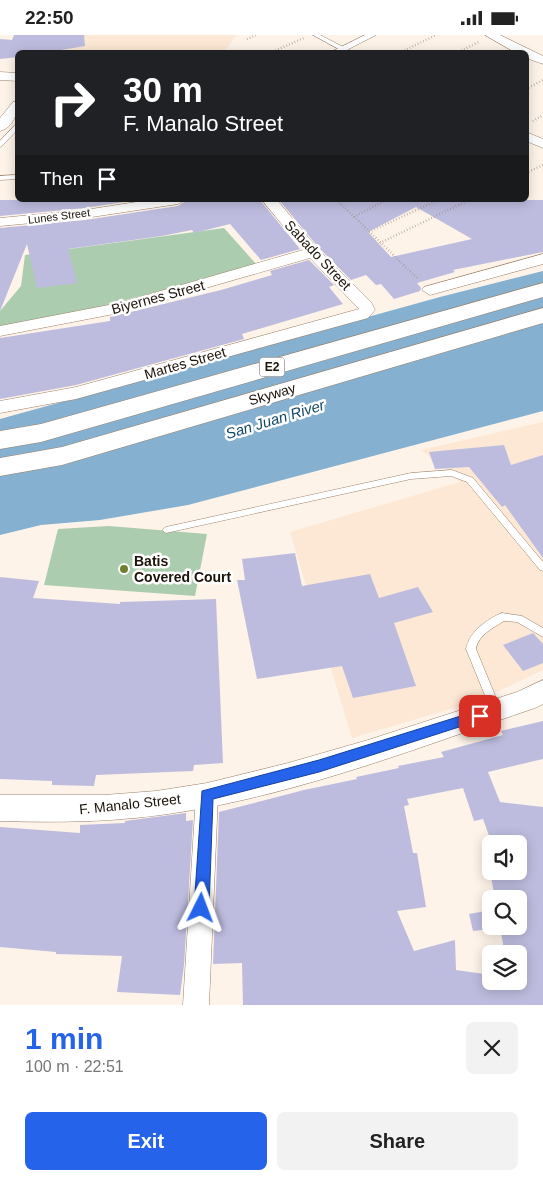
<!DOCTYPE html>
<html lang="en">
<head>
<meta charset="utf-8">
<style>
	body { margin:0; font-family:Arial,sans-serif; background:#f2f2f2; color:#222; height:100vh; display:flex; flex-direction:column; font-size:19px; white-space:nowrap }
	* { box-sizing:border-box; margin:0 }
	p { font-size:16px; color:#767676 }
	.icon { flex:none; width:28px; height:28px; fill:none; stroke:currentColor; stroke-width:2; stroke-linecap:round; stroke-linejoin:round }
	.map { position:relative; height:970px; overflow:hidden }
	.drawer { display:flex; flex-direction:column; background:#fff; flex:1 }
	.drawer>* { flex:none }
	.top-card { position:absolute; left:15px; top:15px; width:514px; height:152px; border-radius:8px; box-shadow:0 2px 12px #0003; background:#202124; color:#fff; overflow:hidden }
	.controls { position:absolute; left:482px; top:800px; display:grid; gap:10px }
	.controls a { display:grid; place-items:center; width:45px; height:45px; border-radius:8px; background:#fff; box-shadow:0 2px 12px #0003; font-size:25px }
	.pin { position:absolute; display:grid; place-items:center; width:42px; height:42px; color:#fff; margin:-21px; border-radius:10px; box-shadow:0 2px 8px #0006 }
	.me { position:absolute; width:55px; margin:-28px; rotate:3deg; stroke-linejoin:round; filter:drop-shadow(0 0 4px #0008) }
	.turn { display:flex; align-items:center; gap:18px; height:105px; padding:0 25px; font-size:22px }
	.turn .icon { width:65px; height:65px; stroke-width:2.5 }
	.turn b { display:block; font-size:35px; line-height:42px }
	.then { display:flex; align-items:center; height:48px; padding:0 25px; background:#0003; gap:10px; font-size:19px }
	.round { display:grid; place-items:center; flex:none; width:52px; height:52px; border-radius:8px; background:#f2f2f2 }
	.overview { display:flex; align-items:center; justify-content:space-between; height:85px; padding:0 25px }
	h1 { font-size:30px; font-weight:600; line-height:38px; color:#2563eb }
	.action { display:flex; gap:10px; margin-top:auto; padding:10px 25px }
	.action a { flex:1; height:58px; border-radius:8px; background:#2563eb; color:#fff; font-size:20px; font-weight:600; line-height:58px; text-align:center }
	.action a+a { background:#f2f2f2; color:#222 }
	.status { display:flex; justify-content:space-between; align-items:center; height:35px; padding:0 25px; background:#fff; direction:ltr }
	.status svg { height:14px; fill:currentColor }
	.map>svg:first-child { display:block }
	.built { fill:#fce8d4 }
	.green { fill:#acccaf }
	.water { fill:#85b0d0 }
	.building { fill:#bdbcde; fill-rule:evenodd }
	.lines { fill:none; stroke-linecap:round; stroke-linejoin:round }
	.service-casing { stroke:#9b8169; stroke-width:1 }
	.pedestrian-casing { stroke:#9b8169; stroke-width:1 }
	.minor-casing { stroke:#9b8169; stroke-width:1 }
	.tertiary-casing { stroke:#9b8169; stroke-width:1 }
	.motorway-casing { stroke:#9b8169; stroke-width:1 }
	.path { stroke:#988e84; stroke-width:2.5; stroke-dasharray:0.5 2.5; stroke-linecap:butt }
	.service { fill:#fff; fill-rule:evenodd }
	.pedestrian { fill:#fff; fill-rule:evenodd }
	.minor { fill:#fff; fill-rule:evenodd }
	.tertiary { fill:#fff; fill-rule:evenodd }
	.motorway { fill:#fff; fill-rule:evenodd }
	.route { fill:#2563eb; stroke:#184099 }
	.poi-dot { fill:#71802e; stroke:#fff; stroke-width:2 }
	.labels { text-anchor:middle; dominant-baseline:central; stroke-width:5; stroke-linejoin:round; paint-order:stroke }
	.far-street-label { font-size:11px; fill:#1b1208; stroke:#fff }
	.shield { fill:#fff; stroke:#5f5952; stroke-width:1 }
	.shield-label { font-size:12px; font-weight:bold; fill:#1b1208 }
	.street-label { font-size:14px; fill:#1b1208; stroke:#fff }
	.poi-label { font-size:14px; font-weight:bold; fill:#1b1208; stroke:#fff; text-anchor:start }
	.water-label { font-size:15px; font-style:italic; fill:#144868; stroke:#fff }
</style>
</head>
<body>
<div class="status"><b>22:50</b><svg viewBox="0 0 49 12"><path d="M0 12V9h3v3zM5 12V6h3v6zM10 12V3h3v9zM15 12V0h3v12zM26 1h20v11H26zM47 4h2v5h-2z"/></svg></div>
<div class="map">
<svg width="543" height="970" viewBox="0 0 543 970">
	<rect width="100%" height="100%" fill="#fef3e8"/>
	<path class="built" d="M74 0H236L225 17 60 18Z
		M543 387V635L478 666 352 703 290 497 460 447 421 415Z"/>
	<path class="green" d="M224 193 257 230 40 288 0 291V276L21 251 25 220Z
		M109 491 207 499 195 561 44 550 58 494Z"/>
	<path class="water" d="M543 236V376L188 470 100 485 41 490 0 500V384L440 262Z"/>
	<path class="building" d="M14 0H84L85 11 43 18H18V22L0 24V4L12 5Z
		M0 165H137L85 173 0 181Z
		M187 165H260L300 214 261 225 230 189 194 198 192 195 162 201 68 214 77 248 37 253 27 209 0 276V193L85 185 178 171Z
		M279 165H543V217L453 235 455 237 417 248 421 253 420 256 394 264 381 249 376 250 366 240 351 245 319 213ZM416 172 472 204 391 222 368 197Z
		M309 225 334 250 329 252 343 269 242 299 244 304 76 350 0 364V303L110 286V282L221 255 272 240 270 236Z
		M504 410 511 430 543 420V523L505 470 502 472 469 432 435 434 429 417Z
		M295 518 302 551 370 539 379 563 418 552 433 577 394 588 416 651 353 663 342 631 257 644 237 545H245L242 524Z
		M0 542 39 546 33 563 120 569V567L216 564 223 728 194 730 193 736 96 740 94 751 52 750V746L0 744Z
		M533 598 543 609V628L523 636 503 610Z
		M543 686V724L488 737 500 767 543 772V970H243L242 928 213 929 219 777 304 755 357 744 356 742 399 733 398 731 444 722 441 717 503 700 501 696ZM463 753 474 786 483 784 492 809H519V836H490L495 864H519V891H491V875L469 879 473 896 500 893 505 919H519V946H491V940L456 935 455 905 414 916 397 876 426 872 417 818H413L404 771 409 770 407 764Z
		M186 778V786L193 785 184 930 180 960 117 957 122 921 56 919V917L0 912V792L80 798V790L125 788V786Z"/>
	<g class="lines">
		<defs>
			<path id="service" d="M313 0H320L355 18H346Z
				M18 87V94L2 111 0 112V106Z
				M18 140V144L0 145V141Z
				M452 435 473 443 543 527V536L540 535 467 447 451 441 411 444 166 498 162 495 166 492 411 438Z
				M502 578 522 581 543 593V602L517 587 504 586C493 593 478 600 476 614L501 675 500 678 496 679 492 678 491 675 466 614C469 597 487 584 502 578Z"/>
			<path id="pedestrian" d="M365 0H376L341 18H329Z"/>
			<path id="minor" d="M485 0H500L543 21V29L526 23V18H516Z
				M0 37 18 38V46L0 45Z
				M18 66C18 78 13 93 0 96V83L13 67Z
				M526 97 543 104V113L526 106Z
				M149 165H185L178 169 85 183 0 191V183L85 175Z
				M262 165H277L318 214 371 267 375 275 368 283 76 364 0 378V366L76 352 359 274 310 223 119 278 0 301V291L119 268 303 215Z
				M543 219V229L430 260 422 255 424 252Z
				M207 750 215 753 218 760 209 970H183L196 760 199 753Z"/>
			<path id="tertiary" d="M543 645V669L535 673C420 712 302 758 181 777 121 787 60 788 0 786V760H104L156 756 207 748 288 728 368 705 517 657Z"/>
			<path id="motorway" d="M543 248V262L41 407 0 414V396L41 389Z
				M543 273V288L62 430 0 441V423L62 412Z"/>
		</defs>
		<use href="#service" class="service-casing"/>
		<use href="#pedestrian" class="pedestrian-casing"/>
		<use href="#minor" class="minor-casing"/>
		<use href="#tertiary" class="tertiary-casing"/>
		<use href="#motorway" class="motorway-casing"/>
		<path class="path" d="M247 4 256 0
			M270 18 304 3
			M399 18 436 0
			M456 18 479 7
			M526 54 543 45
			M533 86 543 80
			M526 138 543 130
			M337 165 417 243
			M354 182 386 165
			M369 197 438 165
			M380 208 469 165"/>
		<use href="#service" class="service"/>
		<use href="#pedestrian" class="pedestrian"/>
		<use href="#minor" class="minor"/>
		<use href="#tertiary" class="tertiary"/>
		<use href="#motorway" class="motorway"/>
	</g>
	<path class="route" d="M480 675 484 677 486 681 484 684 319 737 213 764 209 873 206 878 201 880 196 878 194 873 202 756 319 725Z"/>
	<circle class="poi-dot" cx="124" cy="534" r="5"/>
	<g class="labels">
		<g class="far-street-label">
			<text transform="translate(59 181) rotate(-7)">Lunes Street</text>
		</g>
		<rect class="shield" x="259.5" y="322.5" width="25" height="19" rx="4"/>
		<g class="shield-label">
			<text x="272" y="332">E2</text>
		</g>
		<g class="street-label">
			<text transform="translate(318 220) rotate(47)">Sabado Street</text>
			<text transform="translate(158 262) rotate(-15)">Biyernes Street</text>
			<text transform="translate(185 328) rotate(-16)">Martes Street</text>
			<text transform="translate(272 359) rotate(-16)">Skyway</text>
			<text transform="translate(130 769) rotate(-6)">F. Manalo Street</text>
		</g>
		<g class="poi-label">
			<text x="134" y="526">Batis<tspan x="134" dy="16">Covered Court</tspan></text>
		</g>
		<g class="water-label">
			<text transform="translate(275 384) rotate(-17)">San Juan River</text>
		</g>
	</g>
</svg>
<div class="controls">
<a><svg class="icon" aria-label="sound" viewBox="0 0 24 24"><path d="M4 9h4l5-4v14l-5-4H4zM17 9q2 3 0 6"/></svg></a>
<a><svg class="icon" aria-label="search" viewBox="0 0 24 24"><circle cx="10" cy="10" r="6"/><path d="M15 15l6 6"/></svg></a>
<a><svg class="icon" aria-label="layers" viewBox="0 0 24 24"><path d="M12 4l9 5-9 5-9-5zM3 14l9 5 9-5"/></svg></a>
</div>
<div class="pin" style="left:480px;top:681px;background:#d93025"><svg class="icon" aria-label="arrive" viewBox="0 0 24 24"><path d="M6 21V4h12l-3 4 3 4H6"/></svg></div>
<svg class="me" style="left:201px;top:873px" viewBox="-20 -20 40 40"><path d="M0-17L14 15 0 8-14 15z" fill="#2563eb" stroke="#fff" stroke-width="4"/></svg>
<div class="top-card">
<div class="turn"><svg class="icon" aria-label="right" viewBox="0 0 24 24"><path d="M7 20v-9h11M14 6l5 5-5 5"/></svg><div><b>30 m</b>F. Manalo Street</div></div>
<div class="then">Then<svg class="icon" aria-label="arrive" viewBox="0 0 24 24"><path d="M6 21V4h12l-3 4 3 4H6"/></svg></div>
</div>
</div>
<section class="drawer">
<div class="overview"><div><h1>1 min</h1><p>100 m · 22:51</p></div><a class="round"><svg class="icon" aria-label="close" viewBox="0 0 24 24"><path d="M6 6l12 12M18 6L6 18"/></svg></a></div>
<div class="action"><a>Exit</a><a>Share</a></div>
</section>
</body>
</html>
